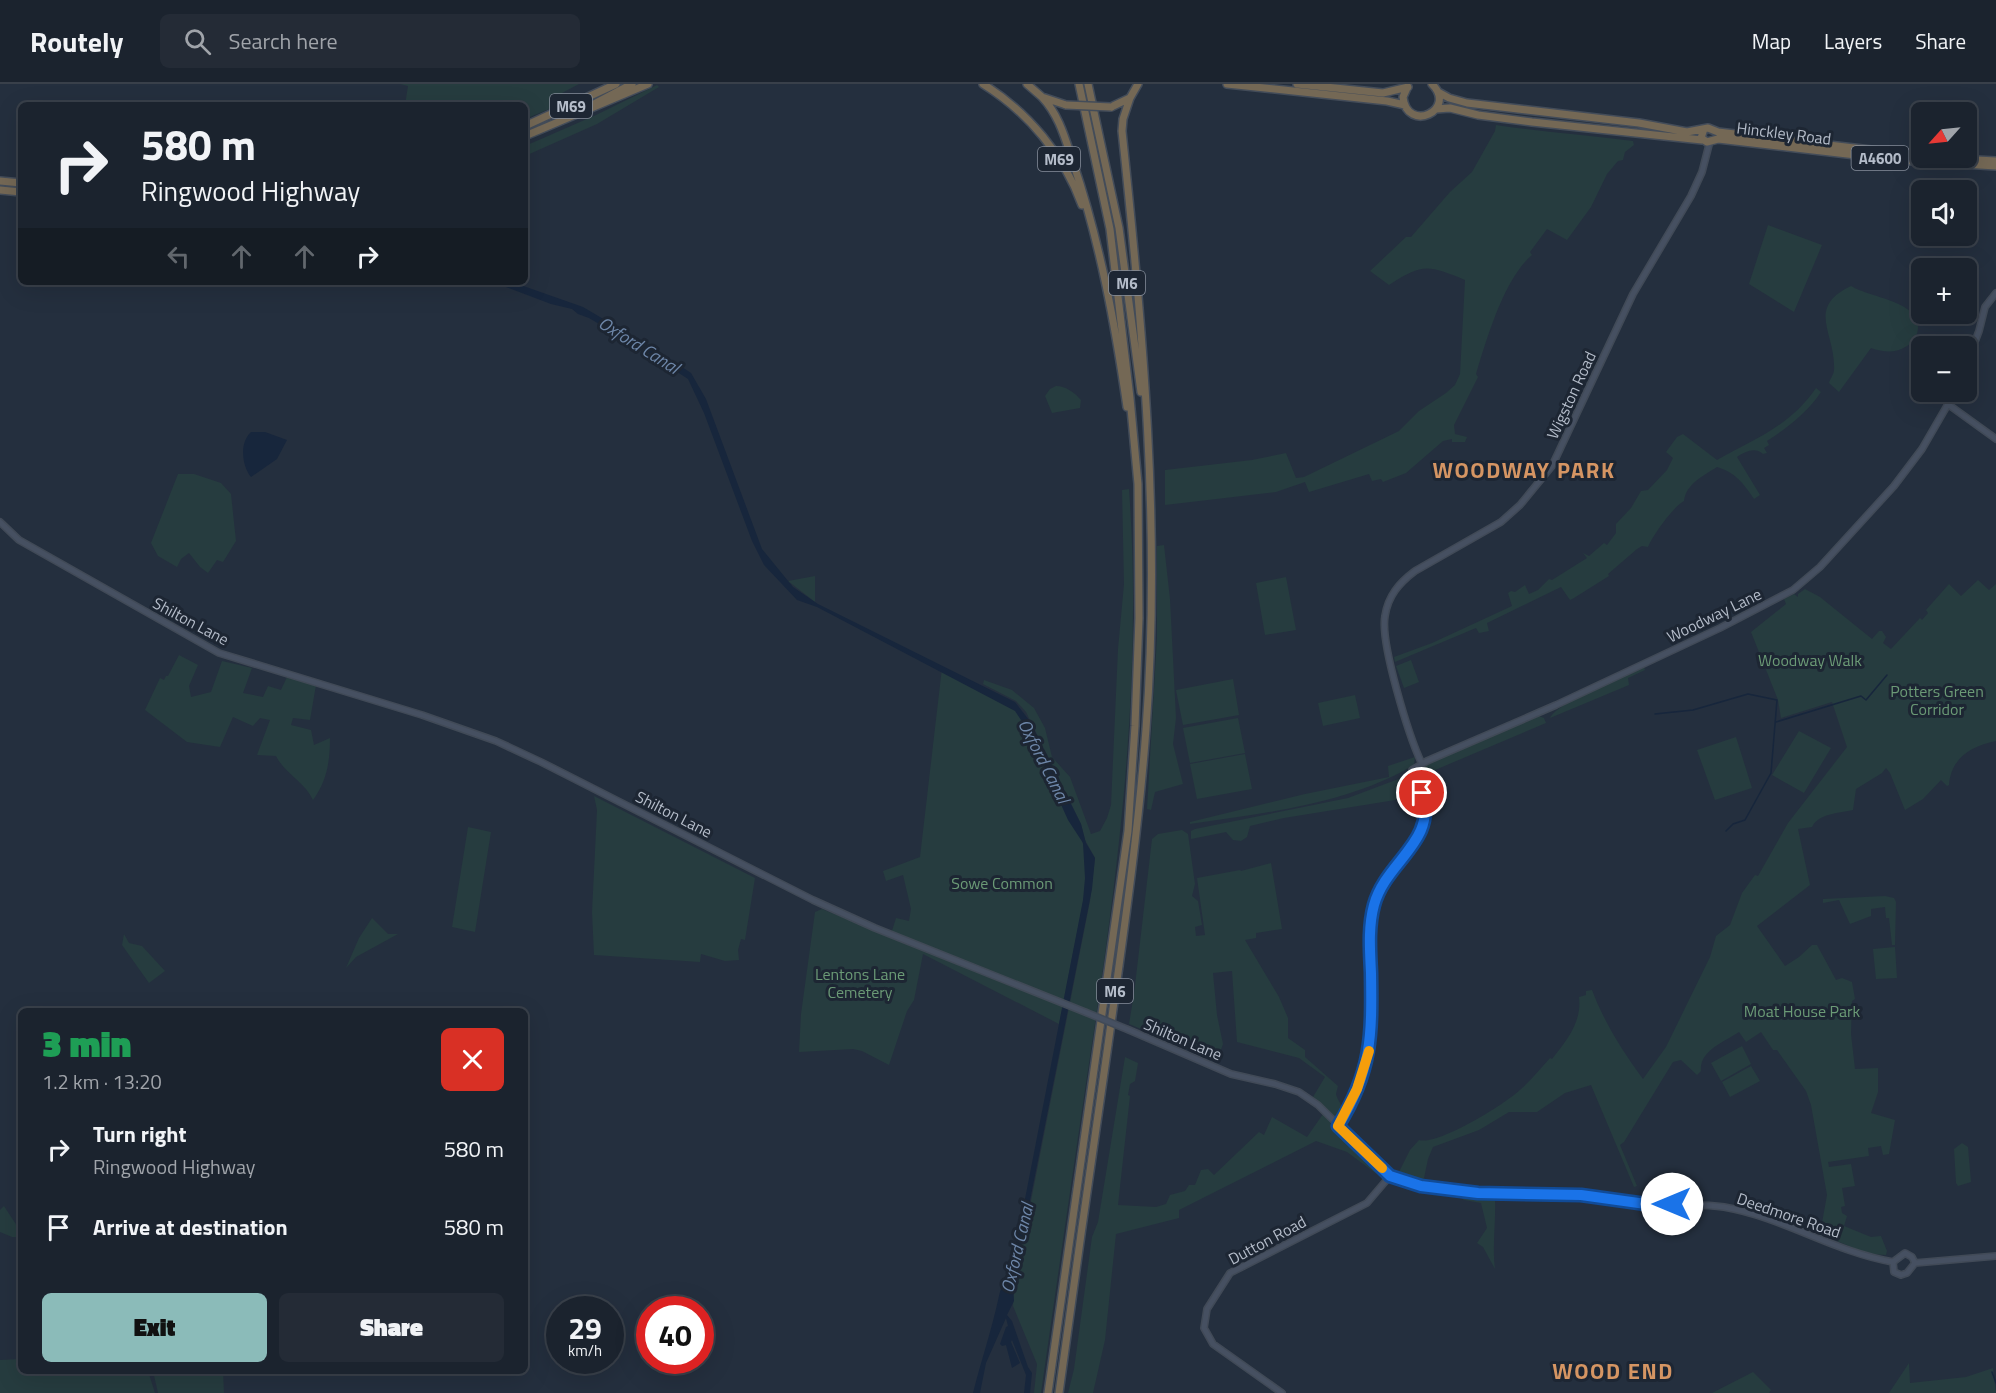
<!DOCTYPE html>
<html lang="en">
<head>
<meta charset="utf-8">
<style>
	body { margin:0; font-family:"Titillium Web",sans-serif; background:#242b36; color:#f1f3f6; height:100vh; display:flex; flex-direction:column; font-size:22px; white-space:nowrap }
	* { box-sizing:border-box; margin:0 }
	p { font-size:20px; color:#a0a4aa }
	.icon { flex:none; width:33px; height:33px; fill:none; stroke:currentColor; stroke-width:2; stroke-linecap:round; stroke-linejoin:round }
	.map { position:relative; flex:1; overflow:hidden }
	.details { position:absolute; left:18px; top:924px; width:510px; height:366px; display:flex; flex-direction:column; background:#1b232e; border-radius:9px; box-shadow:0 6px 24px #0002,0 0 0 2px #39404a }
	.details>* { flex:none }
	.guide { position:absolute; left:18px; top:18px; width:510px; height:183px; border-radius:9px; box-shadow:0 6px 24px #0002,0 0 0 2px #39404a; background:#1b232e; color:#f1f3f6; overflow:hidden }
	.needle { width:39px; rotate:243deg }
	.fabs { position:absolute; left:1911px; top:18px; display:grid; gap:12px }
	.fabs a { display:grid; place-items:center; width:66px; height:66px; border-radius:9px; background:#1b232e; box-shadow:0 6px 24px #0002,0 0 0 2px #39404a; font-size:30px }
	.speed { position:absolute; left:546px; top:1212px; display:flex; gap:12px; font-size:30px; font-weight:700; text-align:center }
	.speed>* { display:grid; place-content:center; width:78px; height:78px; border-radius:50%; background:#1b232e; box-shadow:0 6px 24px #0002,0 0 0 2px #39404a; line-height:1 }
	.speed small { font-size:15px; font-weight:400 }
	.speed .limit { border:9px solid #d22; background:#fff; color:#111 }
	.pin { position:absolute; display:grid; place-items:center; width:51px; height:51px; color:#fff; margin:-26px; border:3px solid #fff; border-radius:50%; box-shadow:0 2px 6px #0007 }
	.me { position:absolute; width:66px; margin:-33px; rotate:270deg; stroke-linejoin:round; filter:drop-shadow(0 0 4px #0008) }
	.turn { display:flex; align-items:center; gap:21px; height:126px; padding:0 24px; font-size:27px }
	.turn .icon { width:78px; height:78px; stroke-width:2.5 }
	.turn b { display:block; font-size:42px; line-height:51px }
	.lanes { display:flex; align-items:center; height:57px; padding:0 24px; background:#0003; justify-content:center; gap:30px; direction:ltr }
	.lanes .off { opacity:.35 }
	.round { display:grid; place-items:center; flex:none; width:63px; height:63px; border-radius:9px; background:#242b36 }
	.head { display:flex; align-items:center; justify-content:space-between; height:102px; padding:0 24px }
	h1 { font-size:36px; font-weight:800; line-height:45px; color:#1e9e55 }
	.primary-button { display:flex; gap:12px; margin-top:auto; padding:12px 24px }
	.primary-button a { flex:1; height:69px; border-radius:9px; background:#8bbbb9; color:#111; font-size:24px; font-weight:800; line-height:69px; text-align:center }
	.primary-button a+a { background:#242b36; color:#f1f3f6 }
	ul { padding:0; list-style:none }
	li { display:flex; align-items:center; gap:18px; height:78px; padding:0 24px }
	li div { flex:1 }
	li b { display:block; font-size:22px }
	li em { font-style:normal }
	header { display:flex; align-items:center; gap:36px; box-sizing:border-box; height:84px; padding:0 30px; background:#1b232e; border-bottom:2px solid #39404a }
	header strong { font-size:28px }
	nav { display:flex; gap:33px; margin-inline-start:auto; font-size:21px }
	.search { width:420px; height:54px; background:#242b36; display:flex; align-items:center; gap:15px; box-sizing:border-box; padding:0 21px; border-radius:9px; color:#a0a4aa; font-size:22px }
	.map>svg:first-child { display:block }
	.green { fill:#263c3f }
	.water { fill:#17263c }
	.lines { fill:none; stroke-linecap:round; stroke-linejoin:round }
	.stream { stroke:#17263c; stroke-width:1.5 }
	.secondary-casing { stroke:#414a57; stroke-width:8 }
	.highway-casing { stroke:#434c59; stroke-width:10 }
	.secondary { stroke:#465061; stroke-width:5 }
	.highway { stroke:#746855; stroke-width:7 }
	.secondary-bridge-casing { stroke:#414a57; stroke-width:8; stroke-linecap:butt }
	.highway-bridge-casing { stroke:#434c59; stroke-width:10; stroke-linecap:butt }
	.secondary-bridge { stroke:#465061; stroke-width:5 }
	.highway-bridge { stroke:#746855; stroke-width:7 }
	.route-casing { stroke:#114b97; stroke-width:15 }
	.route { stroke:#1a73e8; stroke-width:10 }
	.slow { stroke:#f59e0b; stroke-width:10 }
	.labels { text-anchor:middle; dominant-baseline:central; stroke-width:6; stroke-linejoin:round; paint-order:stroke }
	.shield { fill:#1d2633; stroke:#878f9c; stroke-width:1.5 }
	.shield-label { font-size:15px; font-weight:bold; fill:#b4bcc9 }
	.street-label { font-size:16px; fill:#b4bcc9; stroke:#1d2633 }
	.park-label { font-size:16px; fill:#6b9a76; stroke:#1d2633 }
	.water-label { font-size:18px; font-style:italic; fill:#6d86a8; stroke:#1d2633 }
	.district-label { font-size:22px; font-weight:bold; letter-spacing:1.5px; fill:#d59563; stroke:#1d2633 }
</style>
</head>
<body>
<header>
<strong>Routely</strong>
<div class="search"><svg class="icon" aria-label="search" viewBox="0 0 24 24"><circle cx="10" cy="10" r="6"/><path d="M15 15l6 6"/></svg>Search here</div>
<nav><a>Map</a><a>Layers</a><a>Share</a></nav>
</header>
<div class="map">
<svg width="1996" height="1309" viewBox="0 0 1996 1309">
	<rect width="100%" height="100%" fill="#242f3e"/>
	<path class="green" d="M400 0H579L562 9 564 19 525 35V21H405L408 2Z
		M657 1 659 3 597 40 525 72V62L596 31Z
		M1496 41C1542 48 1587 51 1633 57L1634 61 1625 68 1623 76 1618 77 1607 90 1591 123 1567 156 1547 145 1530 168 1532 171C1504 195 1487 254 1476 290L1478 293 1454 341 1455 350 1467 353 1465 358H1452V355L1443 357 1406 389 1383 398 1381 395 1372 397 1369 390 1309 408 1305 398 1276 408 1165 421V386L1252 376 1286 369 1296 394 1304 393 1399 347 1419 327 1446 309 1455 301 1460 290 1465 196C1428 181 1423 179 1389 201L1370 187 1406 153H1411L1450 108 1472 88 1495 47Z
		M1768 141 1822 161 1794 228 1749 200Z
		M1851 202C1871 214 1918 217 1918 243 1918 251 1914 258 1907 262 1895 270 1883 268 1871 264L1839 308 1829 299C1830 295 1834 290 1834 286 1836 249 1805 224 1851 202Z
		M1056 302C1066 302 1075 309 1081 316L1080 324 1052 329 1045 312 1050 305Z
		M1816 304 1821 308C1808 328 1787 344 1767 357L1769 361 1764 364 1767 369 1763 370C1755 363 1746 367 1737 373L1760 411 1754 415C1744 400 1735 388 1717 383 1703 392 1686 400 1684 417 1673 423 1653 451 1648 463L1642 462 1637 465 1608 490 1609 492 1574 514 1570 516 1561 503 1487 539 1489 547 1479 549 1476 544 1395 578 1394 573 1432 559 1512 522 1508 509 1511 507 1515 508 1525 501 1529 510 1538 506 1549 495 1552 496 1587 474 1583 469 1589 472 1604 459 1607 461 1616 449V440L1631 424 1641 407 1648 406 1667 386 1673 374 1666 368 1677 353 1683 350 1717 376C1756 354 1790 342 1816 304Z
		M178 390H194L221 399 231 410 236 457 223 478 217 476 208 489 200 483 189 469 181 475 177 483 158 472 151 459Z
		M1129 405C1142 583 1122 758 1096 933 1077 1058 1059 1184 1041 1309H1034L1037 1280 1013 1222 1014 1203 1090 817 1095 774 1085 756 1081 740 1026 628 1016 617 983 600 984 596 1012 606 1034 624 1045 644 1052 673 1070 693 1091 750 1100 747 1107 734 1111 721 1118 565 1124 500 1122 406Z
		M1164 461 1170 515 1176 634 1173 660 1183 700 1155 708 1151 726 1147 725 1157 553V462Z
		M815 492V518L788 497Z
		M1286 493 1296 546 1265 551 1256 499Z
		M1978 496 1989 506 1996 500V657C1971 662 1951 674 1949 701L1947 702 1941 696 1923 715 1905 726 1890 689 1886 684 1882 689 1856 705 1853 726C1840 729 1819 729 1812 743L1798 745 1810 801 1757 842 1785 882 1799 873 1812 861H1817L1836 896 1842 894 1852 898 1855 915 1852 917 1851 950 1855 985 1878 984V1008L1871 1029 1895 1036 1889 1070 1883 1071 1881 1062 1868 1064 1869 1072 1828 1078 1829 1083 1851 1080 1855 1102 1842 1104 1845 1122 1841 1123 1842 1129 1847 1132 1844 1142 1871 1153 1881 1152 1887 1167 1886 1171 1868 1170 1820 1150 1827 1111 1811 1021 1806 1007 1777 966H1773L1761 948 1746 958 1739 948C1724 958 1699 967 1701 987L1697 991 1681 976 1673 978 1624 1058 1620 1061 1637 1102 1634 1103 1591 1001 1565 1009 1537 1028H1509L1479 1046 1433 1063 1428 1075 1423 1099 1399 1088 1410 1066 1419 1056C1438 1062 1507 1019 1521 1005 1531 996 1540 985 1550 974L1552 975C1567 956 1582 938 1579 913L1586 911V907L1592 906C1604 938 1623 968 1643 995L1666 963 1710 873 1716 852 1730 841 1742 809 1755 791 1758 792 1788 739 1847 663 1832 618 1781 634 1778 616 1751 548 1786 520 1784 515 1794 510 1798 513V510L1805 505 1820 513 1872 555 1879 547H1882L1886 553 1883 559 1891 565 1920 534 1922 536 1928 529 1926 526 1949 500 1961 512Z
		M179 571 198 581 189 602 191 613 211 608 222 577 252 584 243 609 263 613 268 602 281 606 287 593 316 601 310 636 293 634 291 641 311 646 314 661 330 654C330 677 327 697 313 716 305 698 285 690 276 672L257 671 270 636 260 634 253 642 233 633 220 663 187 658 145 626 160 594 164 596 166 592H168Z
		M1411 576 1419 598 1404 604 1396 582Z
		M1644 583 1645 586 1628 594 1629 601 1550 634C1558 618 1624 592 1644 583Z
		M942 584 1017 624 1081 751 1089 788 1059 940 923 870 914 916 907 927 889 981 862 967 853 965 799 968 801 930 815 828 822 825 924 866 891 850 896 834 909 837 911 825 903 791 886 797 883 787 920 773Z
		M1233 595 1239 631 1183 641 1176 606Z
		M1355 611 1360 634 1323 642 1318 619Z
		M1539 632 1544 634 1546 639 1428 689V714L1417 690 1421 683Z
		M1238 634 1245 669 1190 679 1183 644Z
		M1799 647 1831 664 1804 709 1772 691Z
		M1736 653 1752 704 1715 716 1697 666Z
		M1245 670 1252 705 1197 715 1190 680Z
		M1415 673 1414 681C1348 720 1265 729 1190 740V738L1305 710 1389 693 1388 682Z
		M1409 691 1420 712 1284 734 1250 742 1247 753 1241 757 1233 756 1226 748 1191 755V747L1195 745 1348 714Z
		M594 712 755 794 745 856 741 855 738 866 739 876 725 877 701 870 700 878 594 871 592 828 597 726Z
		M468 743 491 748 475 848 452 843Z
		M1182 746 1188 750 1195 800 1192 812 1198 817 1202 841 1195 843 1196 852 1205 851 1197 794 1240 786 1241 787 1271 779 1282 845 1256 849V854L1245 856 1279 913 1288 934V954L1305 966V973L1338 1002 1336 1010C1338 1019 1346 1022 1339 1033L1333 1032 1313 1013 1325 993 1299 974 1237 958 1232 887 1213 889 1217 931 1223 960 1217 977 1129 940 1134 910 1152 755 1158 750Z
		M1885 812 1894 814 1896 818 1895 861H1892L1889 834H1886L1885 823 1871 825V832L1850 840 1839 816 1823 819V815Z
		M372 834 388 850H398L356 873 346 884 359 854Z
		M124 850 129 859 142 862 165 887 149 899 122 861Z
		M1895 863 1897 894 1876 895 1873 865Z
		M1742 962 1751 980 1721 997 1711 979Z
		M1125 973 1138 979 1135 997 1130 1000 1128 1011 1130 1012 1118 1121 1156 1123 1166 1120 1170 1111 1185 1107 1189 1101H1195L1201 1086 1208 1085 1214 1091 1259 1048 1264 1051 1272 1033 1307 1053 1323 1030 1381 1088 1382 1094 1347 1068 1316 1057 1179 1126V1134L1116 1150 1105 1256 1093 1309H1068L1074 1285 1092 1153 1098 1138Z
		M1751 982 1760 997 1730 1013 1722 998Z
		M1962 1059 1968 1063 1971 1098 1958 1102 1956 1099 1954 1065Z
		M1458 1111 1495 1115C1496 1139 1492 1161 1495 1185L1483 1163 1477 1159 1487 1144 1481 1119 1464 1116Z
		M4 1122 21 1148V1153H12L0 1148V1126Z
		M21 1275V1287H148L155 1309H0V1276Z
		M1909 1279 1910 1299 1966 1293 1993 1284 1996 1309H1889Z
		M153 1287H223L224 1309H158Z
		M1753 1288 1771 1306 1769 1309H1712Z"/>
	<path class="water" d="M493 198H512L583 223 661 269 691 289 706 315 762 465 793 503 818 520 1015 618 1029 636 1081 740 1086 759 1095 774 1092 805 1013 1202 1014 1217 1007 1231 1012 1237 1028 1283 1032 1289 1030 1309H1024L1026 1291 1012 1256 1011 1258 1020 1279 1012 1284 1006 1261 1002 1262 1000 1260 1006 1243 1008 1242 1006 1234 986 1279 980 1309H973C981 1277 992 1245 999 1212 1000 1205 1009 1187 1013 1177L1083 816 1085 794 1083 759 1068 736 1027 645 1015 627 817 523 797 516 764 481 752 457 704 329 688 295 650 270 589 234 578 230 572 225 551 220Z
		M251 348H265L287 356 277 375 251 393C242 382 239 359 251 348Z"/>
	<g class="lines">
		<path class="stream" d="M1655 630 1693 626 1748 610 1777 616 1771 689 1745 736 1733 740 1726 747
			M1776 638 1861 612 1866 616 1887 591
			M1992 1288 1996 1299"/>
		<defs>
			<path id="secondary" d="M1966 281 1979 247 1985 223 1996 209
				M1949 321 1996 355
				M0 438 19 456 219 569 422 631 496 657 541 678 813 816 875 844 1085 928
				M1422 680C1409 653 1380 559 1385 532 1388 512 1399 499 1415 487L1501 438 1520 421 1552 382 1633 210 1691 112 1702 88 1710 57
				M1129 946 1231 990 1275 1000 1299 1008 1318 1021 1390 1092C1449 1115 1513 1108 1575 1111 1601 1112 1626 1120 1652 1121 1676 1122 1700 1119 1724 1123 1783 1133 1834 1168 1893 1178
				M1338 1042 1357 1005 1370 963V845L1374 822 1389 789 1421 749 1426 732 1424 715 1412 686 1427 677 1556 621 1720 544 1793 506 1820 483 1894 402 1922 365 1955 308
				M1893 1178 1894 1188 1901 1191 1907 1189 1915 1179
				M1893 1178 1905 1169 1912 1173 1915 1179
				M1915 1179 1996 1172
				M1282 1309 1213 1260 1204 1244 1207 1225 1230 1189 1367 1119 1390 1092"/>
			<path id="highway" d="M983 0C1028 28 1064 71 1082 121
				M1027 0 1042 13 1066 21
				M1088 0 1119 144 1141 308
				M1227 0 1387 17 1405 21
				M1297 0 1383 9 1408 3
				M1407 4 1403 13C1407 50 1458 26 1432 0
				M1438 8 1449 14 1467 19 1639 39 1687 48 1708 44 1718 48 1922 72
				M1042 13C1059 31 1065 54 1073 78 1100 158 1115 240 1127 323
				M590 22 632 0
				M1111 23 1130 14 1138 0
				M1436 25 1450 24 1478 31 1532 38 1702 56
				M525 42 616 0
				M1704 45 1701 54 1707 58 1718 55 1899 76 1996 82
				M525 52 648 0
				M1939 74 1996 77
				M0 97 21 99
				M0 106 21 108
				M1048 1309 1128 747 1135 642 1139 534 1138 400 1130 314 1110 145 1079 0
				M1059 1309C1075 1195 1090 1082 1107 968 1122 860 1138 753 1146 645 1161 445 1143 245 1122 47L1123 35 1130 14"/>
		</defs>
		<use href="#secondary" class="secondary-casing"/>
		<use href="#highway" class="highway-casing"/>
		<use href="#secondary" class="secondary"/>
		<use href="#highway" class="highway"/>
		<defs>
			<path id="secondary-bridge" d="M1085 928 1129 946"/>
			<path id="highway-bridge" d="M1066 21 1111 23"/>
		</defs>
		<use href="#secondary-bridge" class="secondary-bridge-casing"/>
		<use href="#highway-bridge" class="highway-bridge-casing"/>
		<use href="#secondary-bridge" class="secondary-bridge"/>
		<use href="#highway-bridge" class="highway-bridge"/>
	</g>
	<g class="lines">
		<defs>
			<path id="route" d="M1422 709C1438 757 1386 777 1374 821 1368 843 1370 867 1371 889 1372 952 1372 987 1338 1042L1390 1092 1421 1102 1478 1109 1581 1111 1653 1121 1672 1120"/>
		</defs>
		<use href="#route" class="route-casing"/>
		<use href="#route" class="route"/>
		<path class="slow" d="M1369 967 1357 1005 1338 1042 1382 1084"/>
	</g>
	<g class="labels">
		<g class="shield">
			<rect x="550" y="10" width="42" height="24" rx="4.5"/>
			<rect x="1851.5" y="62" width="57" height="24" rx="4.5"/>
			<rect x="1038" y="63" width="42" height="24" rx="4.5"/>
			<rect x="1109" y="187" width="36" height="24" rx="4.5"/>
			<rect x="1097" y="895" width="36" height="24" rx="4.5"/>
		</g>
		<g class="shield-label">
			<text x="571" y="22">M69</text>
			<text x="1880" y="74">A4600</text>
			<text x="1059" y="75">M69</text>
			<text x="1127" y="199">M6</text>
			<text x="1115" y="907">M6</text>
		</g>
		<g class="street-label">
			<text transform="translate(1784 49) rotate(7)">Hinckley Road</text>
			<text transform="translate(1571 311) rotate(-65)">Wigston Road</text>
			<text transform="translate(1714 531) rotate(-26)">Woodway Lane</text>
			<text transform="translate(191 537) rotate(28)">Shilton Lane</text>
			<text transform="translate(674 730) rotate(27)">Shilton Lane</text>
			<text transform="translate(1183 955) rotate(23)">Shilton Lane</text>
			<text transform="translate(1789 1131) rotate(19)">Deedmore Road</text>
			<text transform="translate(1267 1156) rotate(-28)">Dutton Road</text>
		</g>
		<g class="park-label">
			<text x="1810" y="576">Woodway Walk</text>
			<text x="1937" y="607">Potters Green<tspan x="1937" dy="18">Corridor</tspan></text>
			<text x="1002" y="799">Sowe Common</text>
			<text x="860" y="890">Lentons Lane<tspan x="860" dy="18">Cemetery</tspan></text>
			<text x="1802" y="927">Moat House Park</text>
		</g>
		<g class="water-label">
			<text transform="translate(639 261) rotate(32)">Oxford Canal</text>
			<text transform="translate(1044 677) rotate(63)">Oxford Canal</text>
			<text transform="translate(1017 1164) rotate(-77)">Oxford Canal</text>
		</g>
		<g class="district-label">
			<text x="1524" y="386">WOODWAY PARK</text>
			<text x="1613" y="1287">WOOD END</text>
		</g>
	</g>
</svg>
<div class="fabs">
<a><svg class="needle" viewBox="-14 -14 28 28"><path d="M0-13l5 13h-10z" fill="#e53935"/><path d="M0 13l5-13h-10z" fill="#a0a4aa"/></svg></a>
<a><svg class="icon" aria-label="sound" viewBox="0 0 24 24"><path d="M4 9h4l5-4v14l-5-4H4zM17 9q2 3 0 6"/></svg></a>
<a>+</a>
<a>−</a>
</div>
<div class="speed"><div>29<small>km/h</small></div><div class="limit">40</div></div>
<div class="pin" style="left:1422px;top:709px;background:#d93025"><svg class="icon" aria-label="arrive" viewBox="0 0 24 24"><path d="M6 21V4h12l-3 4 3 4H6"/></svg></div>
<svg class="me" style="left:1672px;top:1120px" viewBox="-20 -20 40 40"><circle r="19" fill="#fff"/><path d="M0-13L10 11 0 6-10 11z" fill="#1a73e8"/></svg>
<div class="guide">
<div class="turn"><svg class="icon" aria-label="right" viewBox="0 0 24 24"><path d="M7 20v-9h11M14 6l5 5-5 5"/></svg><div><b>580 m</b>Ringwood Highway</div></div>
<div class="lanes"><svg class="icon off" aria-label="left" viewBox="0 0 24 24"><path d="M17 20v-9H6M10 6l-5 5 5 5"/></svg><svg class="icon off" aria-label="ahead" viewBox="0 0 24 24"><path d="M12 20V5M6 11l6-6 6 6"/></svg><svg class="icon off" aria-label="ahead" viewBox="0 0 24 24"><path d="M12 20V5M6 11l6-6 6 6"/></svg><svg class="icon" aria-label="right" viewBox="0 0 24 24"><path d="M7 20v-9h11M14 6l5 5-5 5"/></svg></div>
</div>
<section class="details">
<div class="head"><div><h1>3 min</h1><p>1.2 km · 13:20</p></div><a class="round" style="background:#d93025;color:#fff"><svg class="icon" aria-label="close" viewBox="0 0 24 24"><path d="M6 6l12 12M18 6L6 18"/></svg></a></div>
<ul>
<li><svg class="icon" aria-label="right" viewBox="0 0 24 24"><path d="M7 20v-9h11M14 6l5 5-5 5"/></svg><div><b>Turn right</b><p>Ringwood Highway</p></div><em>580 m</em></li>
<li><svg class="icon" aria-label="arrive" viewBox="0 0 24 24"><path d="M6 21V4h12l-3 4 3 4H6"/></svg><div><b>Arrive at destination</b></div><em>580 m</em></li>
</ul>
<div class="primary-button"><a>Exit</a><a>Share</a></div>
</section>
</div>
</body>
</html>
